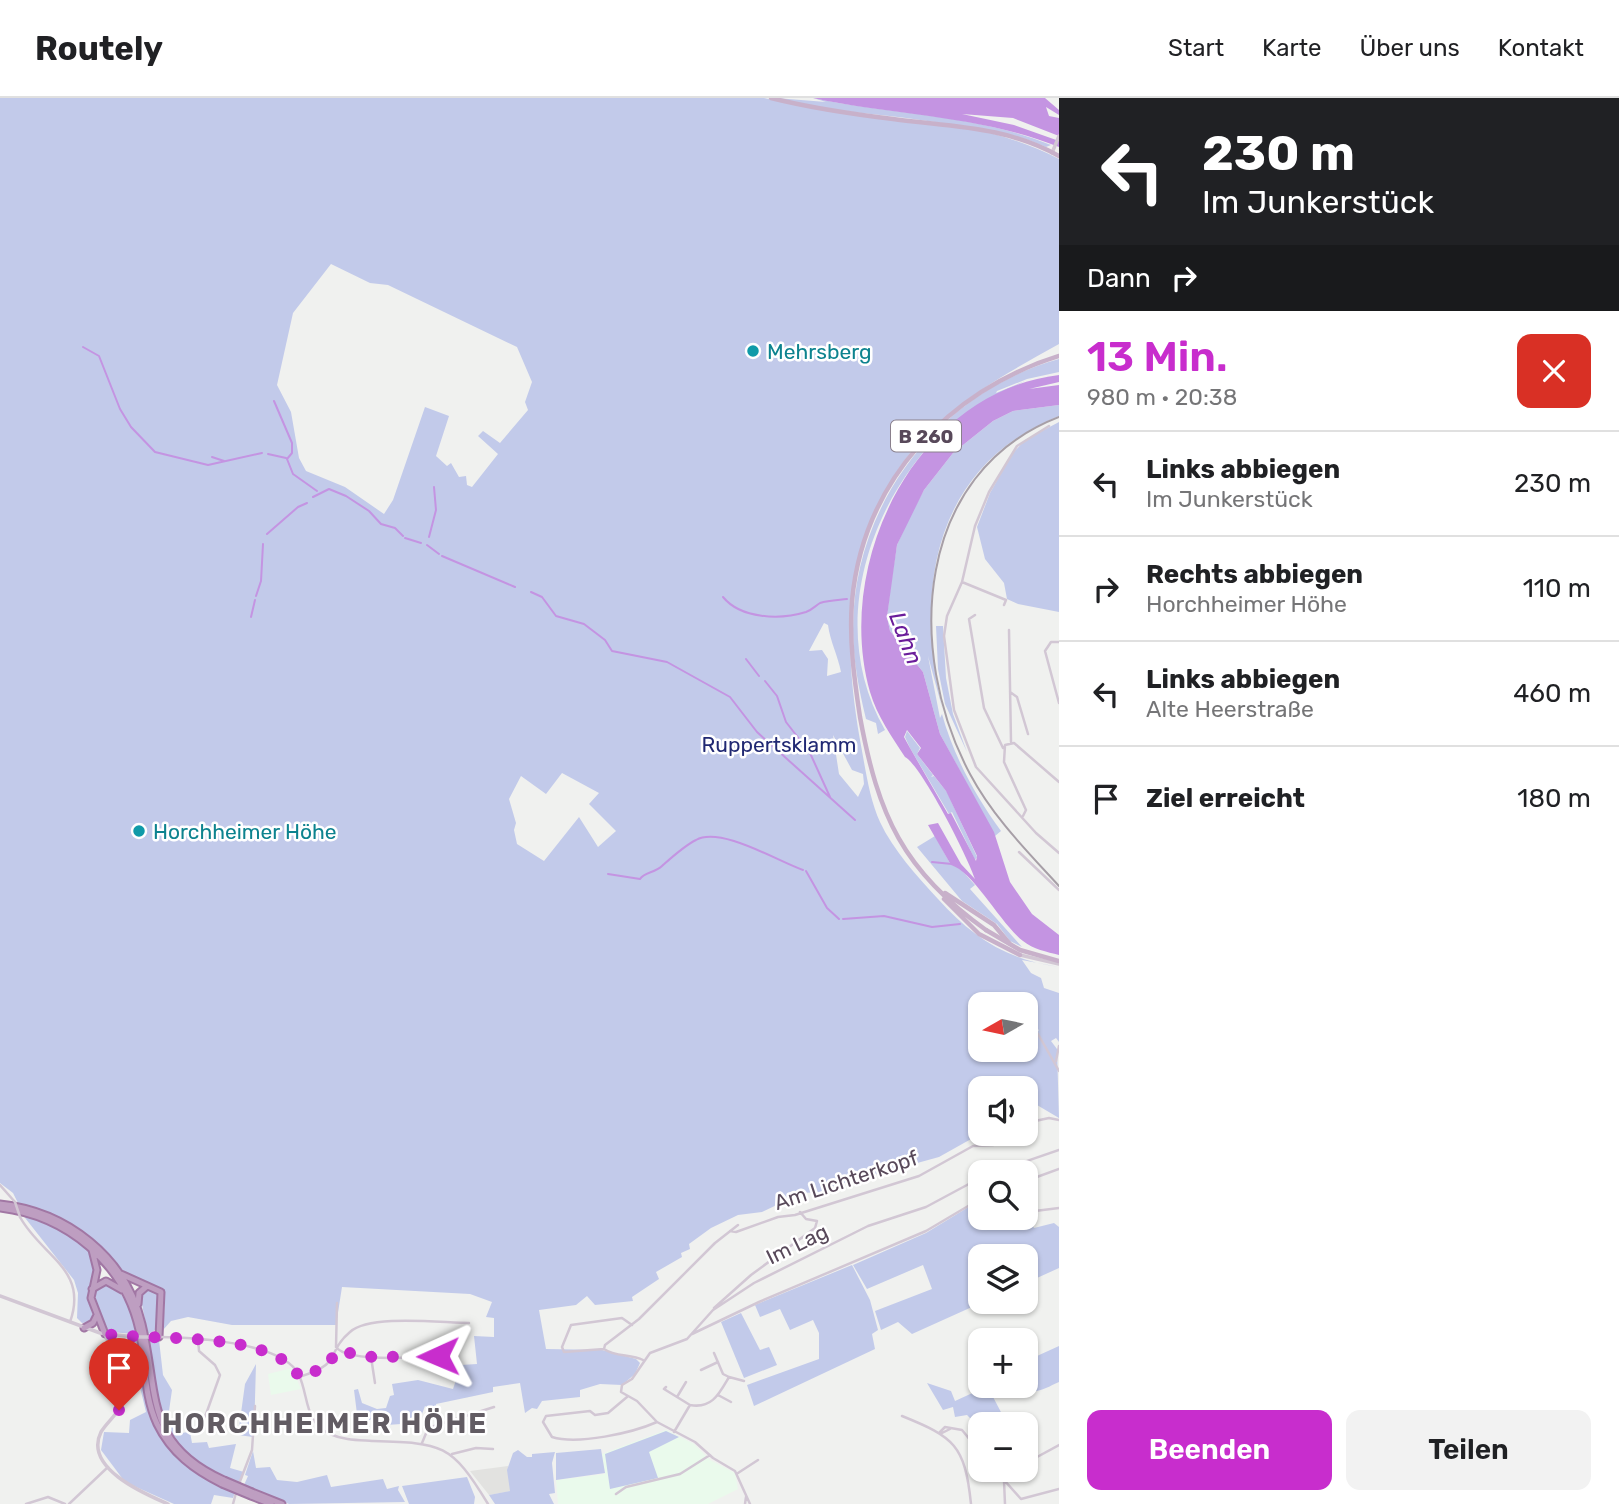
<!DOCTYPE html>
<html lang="de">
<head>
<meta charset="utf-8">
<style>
	body { margin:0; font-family:Rubik,sans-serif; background:#f2f2f2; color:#202124; height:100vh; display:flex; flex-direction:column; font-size:26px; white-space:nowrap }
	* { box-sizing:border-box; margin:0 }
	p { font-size:23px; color:#757577 }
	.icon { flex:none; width:38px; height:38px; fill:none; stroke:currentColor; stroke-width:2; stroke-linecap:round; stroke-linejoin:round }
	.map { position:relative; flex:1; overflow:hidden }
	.panel { display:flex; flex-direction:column; background:#fff; width:560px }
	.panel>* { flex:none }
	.top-card { background:#202124; color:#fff; overflow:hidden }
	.needle { width:46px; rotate:261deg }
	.fabs { position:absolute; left:968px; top:894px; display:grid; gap:14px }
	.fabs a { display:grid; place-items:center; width:70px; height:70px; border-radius:14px; background:#fff; box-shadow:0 2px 5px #0004; font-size:35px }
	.pin { position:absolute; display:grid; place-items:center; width:60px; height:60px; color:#fff; margin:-72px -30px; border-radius:50% 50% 50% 0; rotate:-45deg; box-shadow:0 0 7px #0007 }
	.pin .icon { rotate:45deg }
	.me { position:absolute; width:77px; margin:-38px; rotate:269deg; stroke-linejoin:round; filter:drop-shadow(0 0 5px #0008) }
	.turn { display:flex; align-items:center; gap:24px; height:147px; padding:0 28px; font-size:32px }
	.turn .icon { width:91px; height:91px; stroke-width:2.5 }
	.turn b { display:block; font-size:49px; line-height:60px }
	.then { display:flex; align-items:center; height:66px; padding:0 28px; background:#0003; gap:14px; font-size:26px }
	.round { display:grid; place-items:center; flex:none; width:74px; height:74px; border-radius:14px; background:#f2f2f2 }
	.head { display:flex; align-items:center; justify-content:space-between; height:119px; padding:0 28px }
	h1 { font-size:42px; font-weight:600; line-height:52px; color:#c82dcd }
	.cta { display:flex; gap:14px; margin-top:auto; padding:14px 28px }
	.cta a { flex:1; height:80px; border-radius:14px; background:#c82dcd; color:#fff; font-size:28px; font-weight:600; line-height:80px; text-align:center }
	.cta a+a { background:#f2f2f2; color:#202124 }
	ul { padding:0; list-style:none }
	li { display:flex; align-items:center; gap:21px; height:105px; padding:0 28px; border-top:2px solid #e0e0e0 }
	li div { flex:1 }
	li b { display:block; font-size:26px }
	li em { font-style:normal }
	header { display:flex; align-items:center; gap:42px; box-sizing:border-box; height:98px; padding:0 35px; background:#fff; border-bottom:2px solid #e0e0e0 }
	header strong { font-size:33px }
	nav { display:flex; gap:38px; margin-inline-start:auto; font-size:24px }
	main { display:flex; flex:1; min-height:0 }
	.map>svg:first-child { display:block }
	.commercial { fill:#eafaec }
	.education { fill:#e2e2e0 }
	.green { fill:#c2caea; fill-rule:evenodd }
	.water { fill:#c494e2; fill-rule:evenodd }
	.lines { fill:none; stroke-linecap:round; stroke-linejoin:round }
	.stream { stroke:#c494e2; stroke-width:2 }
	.trunk-casing { stroke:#a177a4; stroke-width:9 }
	.minor { stroke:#d2c7d4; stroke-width:2.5 }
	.tertiary { stroke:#d2c7d4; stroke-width:3.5 }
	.primary { stroke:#c8b1ca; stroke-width:4.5 }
	.trunk { stroke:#be9ec1; stroke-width:5 }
	.rail { stroke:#a79fa7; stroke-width:2 }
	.trunk-bridge-casing { stroke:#a177a4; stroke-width:9; stroke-linecap:butt }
	.minor-bridge { stroke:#d2c7d4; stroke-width:2.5 }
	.tertiary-bridge { stroke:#d2c7d4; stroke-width:3.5 }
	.primary-bridge { stroke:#c8b1ca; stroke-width:4.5 }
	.trunk-bridge { stroke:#be9ec1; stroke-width:5 }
	.route { stroke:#c82dcd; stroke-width:12; stroke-dasharray:0 21.6 }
	.culture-dot { fill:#0f9aa8; stroke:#fff; stroke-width:2.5 }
	.labels { text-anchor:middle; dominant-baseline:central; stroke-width:5; stroke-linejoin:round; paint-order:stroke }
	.shield { fill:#fff; stroke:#8a808c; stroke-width:2 }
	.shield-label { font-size:19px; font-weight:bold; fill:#58495a }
	.culture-label { font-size:21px; fill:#0d838f; stroke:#fff; text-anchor:start }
	.park-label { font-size:21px; fill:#212973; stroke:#fff }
	.street-label { font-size:21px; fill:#58495a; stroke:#fff }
	.water-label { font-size:23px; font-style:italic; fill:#6a1c9a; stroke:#fff }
	.district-label { font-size:28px; font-weight:bold; letter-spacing:2px; fill:#625c63; stroke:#fff }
</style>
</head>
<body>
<header>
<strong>Routely</strong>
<nav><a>Start</a><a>Karte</a><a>Über uns</a><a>Kontakt</a></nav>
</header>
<main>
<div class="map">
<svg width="1059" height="1406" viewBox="0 0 1059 1406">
	<rect width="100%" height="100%" fill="#f0f1ef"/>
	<path class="commercial" d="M292 1270 301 1291 271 1297 268 1276Z
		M666 1332 694 1346 710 1362 735 1375 738 1391 708 1406H558L556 1382 605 1376 602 1356Z"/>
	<path class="education" d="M508 1368 511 1393 489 1397 470 1373Z"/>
	<path class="green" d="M0 0H764C861 22 970 14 1059 61V246C991 284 923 320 885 394 843 474 845 555 860 642 865 668 869 700 880 724 893 752 917 778 938 801 972 839 1007 862 1059 869L1022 862 1031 875 1041 880 1044 890 1059 895V944L1056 940 1051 943 1057 951 1059 1020 1037 1007 1026 1010V990H980V1036L939 1059 823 1091V1094L802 1095 762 1114 738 1117 711 1130 689 1146 690 1151 681 1155 682 1159 656 1174 659 1181 632 1199 633 1203 595 1207 587 1198 576 1207 539 1212 546 1251 602 1252 636 1261 640 1265 635 1276 622 1287 600 1286 580 1292V1299L542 1303 537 1311 532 1310 525 1315 520 1285 493 1289V1294L436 1306 438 1318 432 1319 431 1312 425 1308 422 1316 410 1320 403 1317 401 1326 387 1327 385 1319 358 1324 354 1292 358 1291 362 1305 377 1311 386 1310 390 1298 394 1297 392 1286 418 1282 453 1291 461 1267 477 1266 474 1238 494 1239V1220L486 1219 492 1204 470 1196 342 1189 336 1227H232L188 1219 171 1223 163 1232 165 1200 160 1190 140 1185 125 1176 99 1146 77 1129 19 1107 13 1095 0 1085ZM331 166 370 185 388 187 517 249 532 284 525 304 528 312 500 345 483 333 478 338 498 356 472 389 467 387 466 378 459 379 451 365 447 368 436 358 449 318 425 309 393 402 384 416 345 389 306 373 299 360 291 314 277 287 293 215ZM824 525 828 527C830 543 838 558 841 574L827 578 828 561 822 552 809 553ZM833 637 852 672 863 676 864 686 858 699 839 676ZM562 675 599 695 589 706 616 733 598 749 579 719 544 763 517 746 514 732 516 725 509 701 521 678 546 696ZM980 906H1026V923L1039 932 1036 936 1026 929V952H980Z
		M776 0 826 4 813 0C894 17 975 16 1051 47L1046 49C993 26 939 26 883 19 847 14 811 8 776 0Z
		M1059 261V274L1027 281 997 293 996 295 1025 283 978 307 947 331 948 328C867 404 827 531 885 632L878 636 876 625 866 621C859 592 853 562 853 531 853 406 939 294 1059 261Z
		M1059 307V318C932 369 914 493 943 613L928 558 940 620 942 616C953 657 976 699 1001 733L995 738 940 636 923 574 890 533 887 519 891 485 897 447 909 420 924 392 953 355 993 323 1013 313Z
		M1059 324V514L1018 506 1007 501 1004 485 985 461 977 429 990 395 1012 356 1025 342Z
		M936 528H943L946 580 953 616 967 654 945 606 938 571Z
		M907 633 920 650 917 656 933 677 931 679 934 678 947 694 977 759 975 762 952 714 949 716 910 650 905 639Z
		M935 738 951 767 958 768 975 787 970 791 1022 849 1010 843 997 826 962 803 917 749Z
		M980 1102V1120H1026V1115L1034 1130 1054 1125 1059 1129V1170L1026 1185V1158H980V1204H983L912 1236 898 1224 881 1232 875 1213 932 1191 923 1167 867 1191 853 1167 926 1135Z
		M22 1116C42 1122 92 1143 95 1166 96 1178 89 1187 89 1198 88 1208 95 1214 91 1224L82 1225 77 1220 78 1195 74 1182Z
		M852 1167 870 1202 878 1232 872 1236 875 1251 754 1308 747 1287 819 1261V1235L813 1222 790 1232 780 1211 760 1219 755 1207Z
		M105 1185C126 1191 131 1216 136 1236L109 1234 96 1204V1190Z
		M146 1190 159 1193 157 1231 148 1236 140 1197Z
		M741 1215 760 1252 769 1249 777 1267 744 1280 721 1224Z
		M113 1241 137 1242C148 1319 158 1361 235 1394L233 1400 214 1397 211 1406H174L125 1384 101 1352 104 1334 129 1335 130 1322 146 1314 138 1281 124 1282 110 1244Z
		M149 1242H159L163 1277 172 1292 169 1313 173 1330 179 1329 181 1335 190 1334 192 1345 207 1344 209 1350 236 1346 230 1370 244 1374 239 1386C160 1353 159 1319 149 1242Z
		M1059 1248V1284C1045 1290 1034 1299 1021 1288L1036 1291 1026 1263Z
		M256 1266 254 1336 253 1339 238 1337 245 1286Z
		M927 1285 951 1293 955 1303 979 1292 992 1297 1003 1318 1009 1316 1013 1326H990L986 1318 973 1323 967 1317 955 1319 953 1309 943 1312Z
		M666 1333 679 1339 649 1354 658 1380 610 1391 605 1356Z
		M601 1351 605 1375 556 1382V1355Z
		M518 1352 527 1359H532V1356L555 1354 552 1365 555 1395 549 1396 554 1406H495L489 1397 510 1393 507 1372 513 1355Z
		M253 1353 256 1370 270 1369 277 1382 297 1384 327 1377 331 1389 383 1381 387 1391 399 1388 398 1392 405 1404 289 1406 240 1387H244L248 1378 245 1377Z
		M467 1379 475 1399 474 1406H409L402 1388Z"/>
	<path class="water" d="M813 0H1045L1059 12V17L1046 9 1049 18 1059 20V38L1013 20 962 16 1014 27 1059 43V49C979 17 896 18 813 0Z
		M1059 277V284L1029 291 1059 287V307L1013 313 993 323 953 355 924 392 897 447 887 519 890 533 923 574 940 636 994 734 1010 784 1032 816 1059 837V857C1047 854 1033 851 1023 843 1000 825 974 774 951 767L928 727 938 725 961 766 975 781C968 759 921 667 905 659 892 639 877 618 870 594 833 463 917 294 1059 277ZM907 632 921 650 917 656 946 693 977 758 976 763 951 715 948 716 910 650 904 639Z"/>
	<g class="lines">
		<path class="stream" d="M83 249 99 258 120 311 131 329 155 354 208 367 262 355
			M274 303 292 345V355L287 361
			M268 356 286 360
			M212 359 224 363
			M287 361 293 376 317 393
			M313 399 329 391 346 398 369 413 381 426 395 430 403 438
			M267 436 298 409 307 405
			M429 439 436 412 434 389
			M405 440 421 445
			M427 447 439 456
			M442 458 515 489
			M531 494 542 499 556 518 584 526 605 542 612 553 667 564 730 599 757 634 855 722
			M256 498 261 483 263 446
			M723 499C741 521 780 522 806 514 812 512 815 508 820 505 828 502 838 502 847 501
			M251 519 255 502
			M746 561 759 578
			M765 583 777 598 786 624 810 655 830 699
			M932 764 952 766
			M806 773 827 810 839 821
			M608 776 640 781C644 774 655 775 662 768 671 760 684 748 696 742 721 728 779 764 803 772
			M843 821 884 818 932 829 960 826"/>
		<defs>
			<path id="trunk" d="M0 1106C67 1113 126 1159 142 1226 159 1296 144 1346 224 1382
				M0 1110C67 1118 124 1165 139 1232 146 1263 143 1296 157 1326 171 1355 194 1372 222 1386
				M92 1152 97 1172 91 1200 105 1236
				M121 1176 161 1194 159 1239
				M92 1191 106 1183 122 1192
				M138 1206 139 1195 147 1188
				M84 1230 93 1225 97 1217
				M252 1394 282 1406
				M251 1398 271 1406"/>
		</defs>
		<use href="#trunk" class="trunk-casing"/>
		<path class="minor" d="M1049 328 1017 348 989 394 975 428 962 484 947 518 944 538 954 612 976 669 1036 735 1059 755
			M962 484 1006 502 1004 507
			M975 517 969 521 984 610 1003 650
			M1009 532 1011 644
			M1059 544H1051L1045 553 1059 605
			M1010 594 1017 599 1028 636
			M1023 718 1026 712 1004 664 1005 647 1014 645 1059 684
			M1019 754 1059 792
			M1026 927 1038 936 1059 973
			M1056 963 1059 948
			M1026 1025 1049 1020 1059 1022
			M995 1074 1059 1052
			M1026 1083 1059 1071
			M0 1087 15 1104
			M1027 1114 1059 1110
			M20 1119C41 1158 89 1171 70 1224
			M730 1133 736 1134 778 1119 795 1117 919 1078 973 1048 993 1047 1004 1036
			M337 1205 336 1249C348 1266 435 1259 457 1255
			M714 1210 751 1177 815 1130 817 1123 806 1121 800 1114
			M692 1236 759 1204 926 1133 980 1101
			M159 1239C192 1239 283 1244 299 1277 309 1299 304 1324 330 1336 343 1342 358 1342 372 1343 442 1345 451 1345 488 1406
			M198 1240 199 1253 215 1267 220 1277 205 1319
			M604 1251 564 1254 562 1249 571 1227 622 1220 632 1227
			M714 1255 723 1276 729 1279
			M371 1259 375 1285
			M643 1262C631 1256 615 1259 604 1251L605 1247 639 1221 715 1145 738 1127
			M701 1272 718 1264
			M299 1279C345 1265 324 1256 350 1234 370 1216 442 1225 469 1225
			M666 1289 664 1291 690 1307
			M718 1297 731 1304
			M627 1299 608 1315 595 1317 590 1313 546 1318 543 1324 552 1339C578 1347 632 1335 657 1324
			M677 1299 686 1284
			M902 1318C954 1339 965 1347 971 1406
			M674 1334 690 1307C712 1311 719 1296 729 1279L744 1283
			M940 1334 945 1329 962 1332 980 1354
			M942 1335 950 1331
			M422 1345 427 1333 434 1328 494 1309
			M452 1356 476 1350 493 1351
			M1026 1365 1059 1347
			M995 1372 1021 1401 1059 1391
			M738 1375 758 1362
			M1004 1383 1005 1406
			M239 1386 252 1352 255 1308
			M616 1396 626 1389 680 1376 710 1357
			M26 1406 48 1399 65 1406
			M69 1406 108 1369
			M233 1406 236 1395
			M745 1406 746 1399
			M750 1406 735 1373 713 1360 695 1344 657 1324 637 1303 621 1294 622 1287 632 1281 650 1255 687 1241 713 1212 754 1185 868 1128 926 1109 980 1080"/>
		<path class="tertiary" d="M1052 55 1059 38
			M1020 857 1059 866
			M0 1198 100 1235 135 1239
			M105 1236C112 1255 125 1277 123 1298 122 1314 108 1322 101 1334 83 1370 145 1396 168 1406"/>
		<path class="primary" d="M771 0C811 10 852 16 893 21 952 29 1005 28 1059 58
			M945 795 994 827 1009 845
			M944 801 979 836 1020 857
			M986 832C903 773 878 717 860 619 854 580 849 542 852 503 863 384 948 292 1059 258"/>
		<use href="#trunk" class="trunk"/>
		<path class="rail" d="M1059 319C914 375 905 554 970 676 993 719 1026 752 1059 788"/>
		<defs>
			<path id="trunk-bridge" d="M224 1382 252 1394
				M222 1386 251 1398"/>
		</defs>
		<use href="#trunk-bridge" class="trunk-bridge-casing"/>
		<path class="minor-bridge" d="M15 1104 20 1119"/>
		<path class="tertiary-bridge" d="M135 1239H150"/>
		<path class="primary-bridge" d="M986 832 1020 852 1059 863"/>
		<use href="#trunk-bridge" class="trunk-bridge"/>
	</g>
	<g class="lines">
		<path class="route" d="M119 1312C132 1288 113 1260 105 1236 152 1243 275 1232 299 1279L324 1270 338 1253 372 1259 438 1258"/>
	</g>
	<g class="culture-dot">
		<circle cx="753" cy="253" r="7"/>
		<circle cx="139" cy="733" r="7"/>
	</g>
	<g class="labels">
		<rect class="shield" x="891" y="322.5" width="70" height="31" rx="5"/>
		<g class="shield-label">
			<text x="926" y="338">B 260</text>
		</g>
		<g class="culture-label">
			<text x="767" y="253">Mehrsberg</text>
			<text x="153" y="733">Horchheimer Höhe</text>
		</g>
		<g class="park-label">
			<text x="779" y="646">Ruppertsklamm</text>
		</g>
		<g class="street-label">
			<text transform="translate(846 1082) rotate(-18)">Am Lichterkopf</text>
			<text transform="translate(797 1146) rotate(-26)">Im Lag</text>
		</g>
		<g class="water-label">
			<text transform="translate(906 540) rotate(69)">Lahn</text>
		</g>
		<g class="district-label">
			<text x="325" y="1325">HORCHHEIMER HÖHE</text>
		</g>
	</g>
</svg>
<div class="fabs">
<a><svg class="needle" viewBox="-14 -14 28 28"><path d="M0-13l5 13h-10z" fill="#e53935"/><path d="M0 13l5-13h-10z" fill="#757577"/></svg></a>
<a><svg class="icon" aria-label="sound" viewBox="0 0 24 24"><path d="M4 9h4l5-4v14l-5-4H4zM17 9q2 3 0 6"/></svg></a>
<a><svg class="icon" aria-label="search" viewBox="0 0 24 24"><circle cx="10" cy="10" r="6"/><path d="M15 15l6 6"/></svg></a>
<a><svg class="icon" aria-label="layers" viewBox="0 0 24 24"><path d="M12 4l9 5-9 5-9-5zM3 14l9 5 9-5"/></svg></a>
<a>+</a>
<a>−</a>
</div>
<div class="pin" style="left:119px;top:1312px;background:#d93025"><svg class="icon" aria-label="arrive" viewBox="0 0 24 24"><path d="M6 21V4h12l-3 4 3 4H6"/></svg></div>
<svg class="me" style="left:438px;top:1258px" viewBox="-20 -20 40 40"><path d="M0-17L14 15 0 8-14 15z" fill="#c82dcd" stroke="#fff" stroke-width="4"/></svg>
</div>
<section class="panel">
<div class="top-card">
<div class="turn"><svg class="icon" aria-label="left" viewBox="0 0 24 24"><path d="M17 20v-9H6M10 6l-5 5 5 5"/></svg><div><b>230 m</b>Im Junkerstück</div></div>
<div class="then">Dann<svg class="icon" aria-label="right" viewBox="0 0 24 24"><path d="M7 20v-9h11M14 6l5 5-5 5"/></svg></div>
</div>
<div class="head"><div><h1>13 Min.</h1><p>980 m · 20:38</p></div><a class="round" style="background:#d93025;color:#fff"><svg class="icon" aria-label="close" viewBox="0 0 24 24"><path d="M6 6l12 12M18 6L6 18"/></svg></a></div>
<ul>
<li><svg class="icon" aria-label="left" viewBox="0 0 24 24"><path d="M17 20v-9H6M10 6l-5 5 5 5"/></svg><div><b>Links abbiegen</b><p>Im Junkerstück</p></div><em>230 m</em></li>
<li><svg class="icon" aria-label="right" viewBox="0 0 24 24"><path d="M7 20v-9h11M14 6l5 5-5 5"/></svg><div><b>Rechts abbiegen</b><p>Horchheimer Höhe</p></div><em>110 m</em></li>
<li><svg class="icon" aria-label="left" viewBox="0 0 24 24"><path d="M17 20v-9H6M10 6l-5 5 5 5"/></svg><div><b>Links abbiegen</b><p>Alte Heerstraße</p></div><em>460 m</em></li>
<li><svg class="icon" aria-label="arrive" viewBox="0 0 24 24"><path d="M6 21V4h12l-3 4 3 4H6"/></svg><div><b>Ziel erreicht</b></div><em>180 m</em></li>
</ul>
<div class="cta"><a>Beenden</a><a>Teilen</a></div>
</section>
</main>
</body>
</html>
